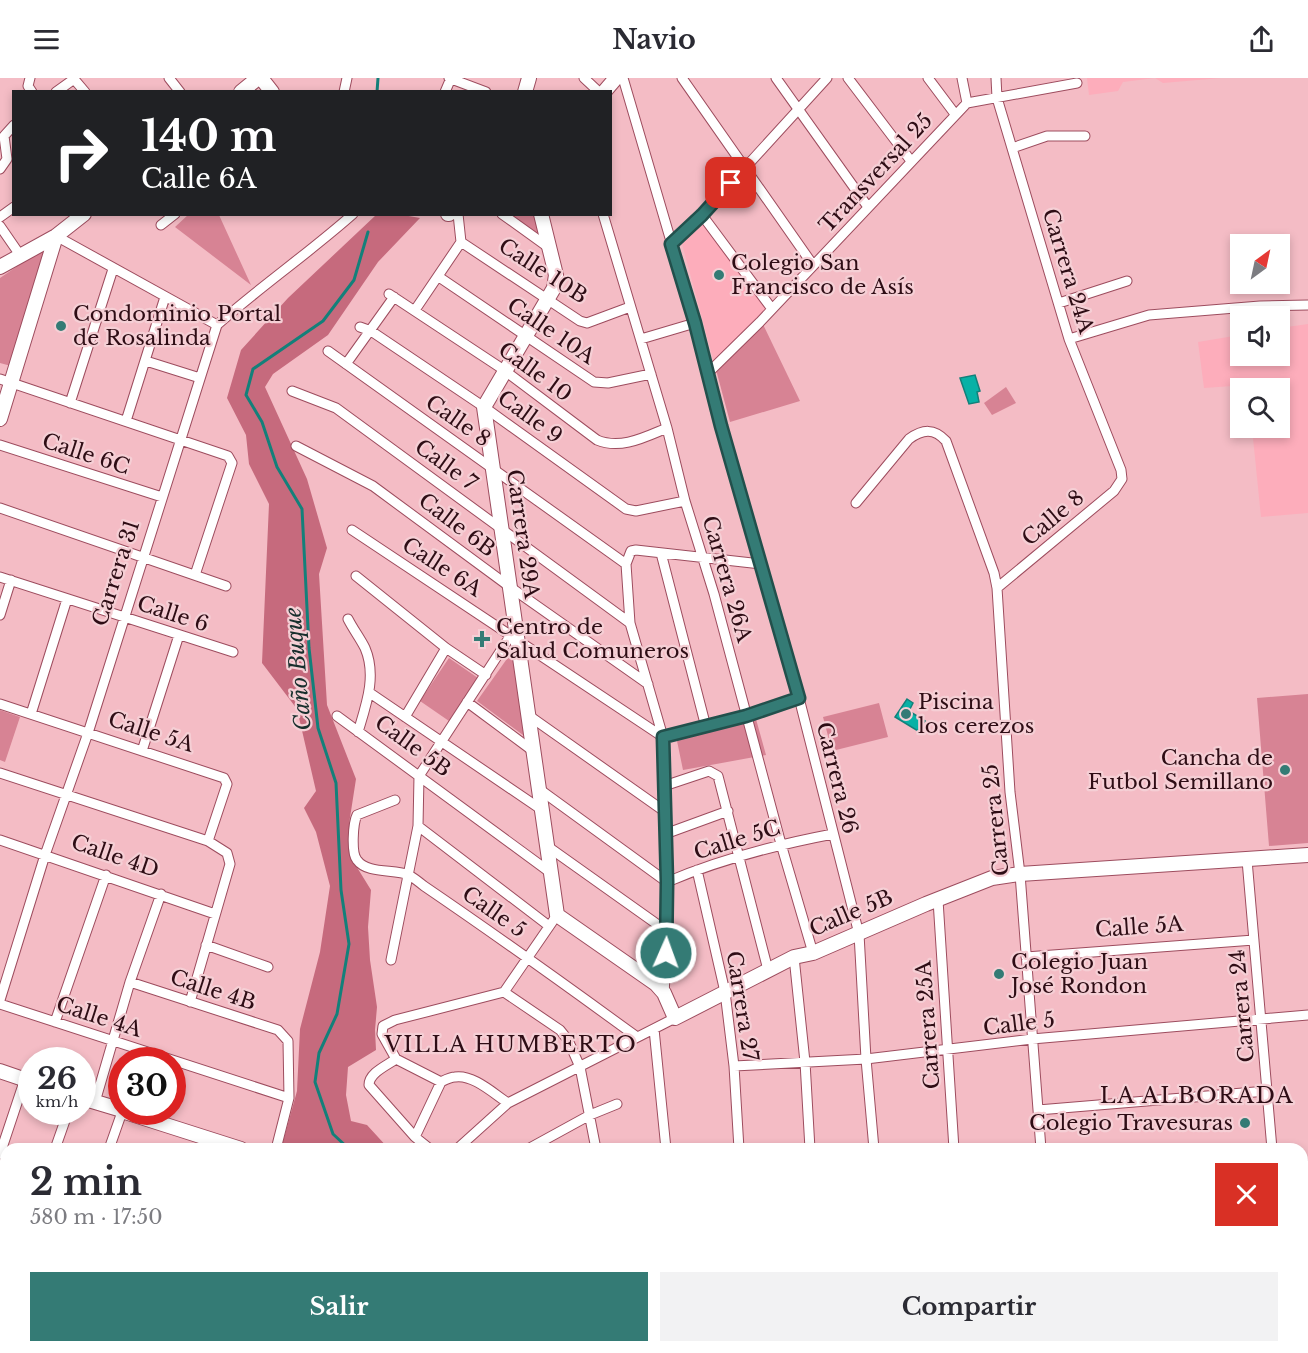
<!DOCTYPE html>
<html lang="es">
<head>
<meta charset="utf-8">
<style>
	body { margin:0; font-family:"Libre Baskerville",serif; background:#f2f2f3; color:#2b2b33; height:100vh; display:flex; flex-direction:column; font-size:22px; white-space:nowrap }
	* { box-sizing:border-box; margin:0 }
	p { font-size:20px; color:#7c7c81 }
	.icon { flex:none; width:33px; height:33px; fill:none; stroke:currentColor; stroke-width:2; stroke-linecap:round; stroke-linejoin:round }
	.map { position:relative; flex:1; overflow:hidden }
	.side { position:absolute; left:0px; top:1065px; width:1308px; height:210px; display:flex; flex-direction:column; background:#fff; border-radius:18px 18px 0 0; box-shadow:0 3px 9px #0003 }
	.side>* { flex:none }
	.hud { position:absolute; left:12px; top:12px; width:600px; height:126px; border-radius:0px; box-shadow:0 3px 9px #0003; background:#202124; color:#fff; overflow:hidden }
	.needle { width:39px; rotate:33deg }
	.tools { position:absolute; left:1230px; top:156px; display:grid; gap:12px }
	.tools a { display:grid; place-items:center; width:60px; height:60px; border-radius:0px; background:#fff; box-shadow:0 3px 9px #0003; font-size:30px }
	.speed { position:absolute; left:18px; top:969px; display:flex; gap:12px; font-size:30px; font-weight:700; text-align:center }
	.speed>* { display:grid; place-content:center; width:78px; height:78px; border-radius:50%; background:#fff; box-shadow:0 3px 9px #0003; line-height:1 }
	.speed small { font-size:15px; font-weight:400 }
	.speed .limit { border:9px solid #d22; background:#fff; color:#111 }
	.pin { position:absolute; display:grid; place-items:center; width:51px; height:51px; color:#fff; margin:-26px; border-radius:12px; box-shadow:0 3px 9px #0006 }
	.me { position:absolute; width:66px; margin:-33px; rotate:2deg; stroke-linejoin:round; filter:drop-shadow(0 0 4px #0008) }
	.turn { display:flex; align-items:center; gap:21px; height:126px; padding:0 30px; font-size:27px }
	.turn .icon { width:78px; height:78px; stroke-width:2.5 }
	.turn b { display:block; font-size:42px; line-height:51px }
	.round { display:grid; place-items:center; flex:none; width:63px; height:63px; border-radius:0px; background:#f2f2f3 }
	.overview { display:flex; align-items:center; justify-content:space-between; height:102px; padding:0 30px }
	h1 { font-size:36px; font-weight:800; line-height:45px }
	.button { display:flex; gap:12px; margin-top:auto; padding:12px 30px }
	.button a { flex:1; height:69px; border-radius:0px; background:#347b75; color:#fff; font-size:24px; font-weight:800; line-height:69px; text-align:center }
	.button a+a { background:#f2f2f3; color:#2b2b33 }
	header { display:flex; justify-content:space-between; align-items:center; height:78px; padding:0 30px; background:#fff; font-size:27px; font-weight:800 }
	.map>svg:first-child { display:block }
	.built { fill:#fdadbb }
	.green { fill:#d78394 }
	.forest { fill:#c66a7d }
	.water { fill:#08b1a6; stroke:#13807a; stroke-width:1.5 }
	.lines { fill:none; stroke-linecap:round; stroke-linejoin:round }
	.stream { stroke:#13807a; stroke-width:3 }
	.street-casing { stroke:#9d4c5e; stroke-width:11 }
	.secondary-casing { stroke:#9d4c5e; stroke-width:16 }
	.street { stroke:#fff; stroke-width:9 }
	.secondary { stroke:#fff; stroke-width:14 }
	.route-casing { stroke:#22504c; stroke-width:15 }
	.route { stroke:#347b75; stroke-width:10 }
	.poi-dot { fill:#347b75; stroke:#f5cfd5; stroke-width:2 }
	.labels { text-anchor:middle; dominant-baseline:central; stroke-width:4.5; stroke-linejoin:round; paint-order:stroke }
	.street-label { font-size:21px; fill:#2e0d15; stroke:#f5cfd5 }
	.poi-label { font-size:21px; fill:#2e0d15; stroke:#f5cfd5; text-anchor:start }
	.water-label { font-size:22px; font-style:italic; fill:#182f2d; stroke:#f5cfd5 }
	.neighbourhood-label { font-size:22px; letter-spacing:1.5px; fill:#2e0d15; stroke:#f5cfd5 }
</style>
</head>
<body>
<header><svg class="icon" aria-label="menu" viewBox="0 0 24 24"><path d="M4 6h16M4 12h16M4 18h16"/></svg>Navio<svg class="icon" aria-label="share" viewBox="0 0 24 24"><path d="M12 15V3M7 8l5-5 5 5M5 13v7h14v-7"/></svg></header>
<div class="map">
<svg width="1308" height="1275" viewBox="0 0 1308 1275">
	<rect width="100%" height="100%" fill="#f4bcc5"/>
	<path class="built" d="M1087 0H1221L1163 5 1155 0 1123 4 1118 13 1089 17Z
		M706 141 770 229 715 288 682 166Z
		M1308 246V435L1261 439 1252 350H1280V310H1248L1247 307 1204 310 1198 264 1240 257V278H1280V250Z"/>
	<path class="green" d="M189 136 219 137 251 207 175 149Z
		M508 137H535L539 158Z
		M47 168 11 288 0 285V200Z
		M760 240 800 323 730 344 715 288Z
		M1006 309 1016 325 992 337 984 325Z
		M514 571 527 660 477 623Z
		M449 580 478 600 449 643 420 623Z
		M1308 616V765L1269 768 1257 620Z
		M879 625 888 659 832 673 823 639Z
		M0 632 20 639 5 684 0 682Z
		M754 634 766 677 683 692 676 658Z
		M28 1269H55L67 1273 66 1275H26Z
		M584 1269H682L675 1275H585Z"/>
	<path class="forest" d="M376 137H403L420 140 378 184 328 257 273 296 265 309 307 401 327 470 319 496 327 627 356 701 349 746 350 778 371 812 368 849 370 882 377 929 375 952 376 972 348 989 346 1017 351 1043 367 1047 389 1071H281L297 1013 300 951 320 874 330 808 316 754 304 730 316 713 297 631 262 585 269 426 249 386 246 357 227 320 241 272 288 220Z"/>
	<path class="water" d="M975 297 980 313 977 314 979 324 969 326 960 300Z
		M907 621 913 625 909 633 925 643 918 653 895 639Z"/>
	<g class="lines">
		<path class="stream" d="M377 14 378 0
			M349 1071 333 1056 315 1004 319 975 337 936 349 866 341 812 336 705 318 650 309 570 302 431 277 389 262 344 246 317 253 291 323 243 354 202 368 154
			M560 1269 561 1275"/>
		<defs>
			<path id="street" d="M30 0 28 8 32 14
				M169 0 180 14
				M449 0 486 14
				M584 0 599 14
				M623 0 695 245 721 348 799 620 859 856 866 981 874 1071
				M682 0 813 187
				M776 0 868 129
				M848 0 911 83
				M928 0 955 36
				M962 0 967 25
				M996 0 997 20 1069 261 1121 392 1122 401 1114 413 997 510
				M56 14 74 1 85 14
				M344 14 347 0
				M445 14 451 0
				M1012 70 1047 58H1085
				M0 91 7 81 4 58 14 47
				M458 136 461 164 580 243 587 245 630 229
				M502 136 548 169
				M603 136 667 350 685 423 714 516 781 766 813 875
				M702 137 772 231
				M0 139 14 129
				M161 147 175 136
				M0 148 20 177
				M56 158 217 247
				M671 166 702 137 827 0
				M439 199 594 304 608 305 651 296
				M389 216 504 292 597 362C621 372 645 359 667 350
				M1059 225 1127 203
				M415 232 461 164
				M360 249 371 253 484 329 626 431 636 433 685 423
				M641 261 695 245
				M1069 261 1149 237 1260 228 1308 227
				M328 273 626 486
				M146 283 200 300
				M346 286 394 219
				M708 295 760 244 967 25 1077 5
				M0 301 228 378 232 385 195 497
				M292 313 336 330 630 545
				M70 325 113 191
				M126 343 165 219
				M0 367 162 419
				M296 368 373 408 510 509 648 606
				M856 425 909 361C923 351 934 350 946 363L994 495 997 510 1010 714 1020 796 1041 1071
				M0 430 226 508
				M352 452 663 659 746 638 799 620
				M661 475 706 649
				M356 498 446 570 486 597
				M0 499 233 574
				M0 537 11 502
				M348 541C353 551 360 560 365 570 377 598 366 627 358 654
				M370 615 542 732
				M467 624 533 673
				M0 626 224 700 227 706 208 763
				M31 636 67 521
				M528 637 664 733
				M337 638 551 795
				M405 639 446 570
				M142 673 179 557
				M0 695 208 763 227 775 230 786 190 924
				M664 708 709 693 718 698 768 892
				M539 711 667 804C721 781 775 767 833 756
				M395 722 357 737C353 745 351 775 357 782 367 796 394 791 409 797 414 800 419 804 424 808 496 857 567 908 637 959
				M418 748 549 848
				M665 756 728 733
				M0 762 215 836
				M547 768 668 854
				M1247 782 1272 1071
				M697 792 725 914 734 988 739 1071
				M938 822 954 1071
				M206 867 268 889
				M794 879 805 984 810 1071
				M1026 879 1254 862
				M391 882 418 748 419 698 511 557
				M130 904 278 952 288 963 289 1020 276 1071
				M504 914 560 952 568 962 580 989 596 1071
				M664 915 668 854 663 659 630 545 626 486 631 473 636 472 761 486
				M0 922 45 777 88 655 217 247C261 208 309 175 353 136
				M0 926 289 1020
				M55 944 106 797
				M654 951 666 1071
				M396 981C386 988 369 995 369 1007L415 1059 430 1071
				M734 988 866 981 1032 961 1308 937
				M441 1004 396 981 382 956 383 948 395 942 504 914 557 837
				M441 1004C445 1002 450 999 455 999 473 996 494 1016 508 1025
				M95 1024 130 904 161 816
				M1038 1032 1267 1013
				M415 1059 441 1004
				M55 1071 68 1034
				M109 1071 122 1034
				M457 1071 508 1025 675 940
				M528 1071 590 1037 617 1026
				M0 1076 25 1001
				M0 1171 6 1172
				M0 1247 6 1249
				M1302 1260 1308 1259
				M68 1269 86 1275
				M305 1269 324 1275
				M756 1269V1275
				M822 1269V1275
				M891 1269V1275
				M972 1269 973 1275
				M1056 1269 1057 1275
				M1289 1269V1275
				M209 1275 211 1269
				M267 1275 269 1269
				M433 1275 435 1269
				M679 1275 685 1269"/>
			<path id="secondary" d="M261 0 272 14
				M241 14 258 0
				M525 14 529 0
				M604 14 616 0
				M448 136H449
				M541 136 556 197 554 210 484 329 557 837 656 906 664 915 675 940 794 879 813 875 926 826 992 800 1020 796 1308 777
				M0 189 56 158 84 136
				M0 341 56 158
				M0 993 32 1004
				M82 1020 122 1032
				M125 1034 241 1071
				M1302 1090H1308"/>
		</defs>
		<use href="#street" class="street-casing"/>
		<use href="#secondary" class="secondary-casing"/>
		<use href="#street" class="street"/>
		<use href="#secondary" class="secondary"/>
	</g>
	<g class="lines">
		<defs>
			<path id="route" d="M666 875 667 804 663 659 746 638 799 620 721 348 695 245 671 166 702 137 731 105"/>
		</defs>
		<use href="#route" class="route-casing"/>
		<use href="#route" class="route"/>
	</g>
	<g class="poi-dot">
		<circle cx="719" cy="197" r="6"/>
		<circle cx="61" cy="248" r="6"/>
		<path d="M479 552h6v6h6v6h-6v6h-6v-6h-6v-6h6z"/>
		<circle cx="906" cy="636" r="6"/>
		<circle cx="1285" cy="692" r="6"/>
		<circle cx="999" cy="896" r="6"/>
		<circle cx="1245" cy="1045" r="6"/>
	</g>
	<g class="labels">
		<g class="street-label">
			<text transform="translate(876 95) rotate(-47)">Transversal 25</text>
			<text transform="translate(543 193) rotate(33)">Calle 10B</text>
			<text transform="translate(1068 193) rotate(73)">Carrera 24A</text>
			<text transform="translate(551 253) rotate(34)">Calle 10A</text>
			<text transform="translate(535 294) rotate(36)">Calle 10</text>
			<text transform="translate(530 339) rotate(36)">Calle 9</text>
			<text transform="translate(458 343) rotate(35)">Calle 8</text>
			<text transform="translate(86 376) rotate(18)">Calle 6C</text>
			<text transform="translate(446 387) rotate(36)">Calle 7</text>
			<text transform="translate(1053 440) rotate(-40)">Calle 8</text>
			<text transform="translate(457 447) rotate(37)">Calle 6B</text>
			<text transform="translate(523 456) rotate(82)">Carrera 29A</text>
			<text transform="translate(442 489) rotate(33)">Calle 6A</text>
			<text transform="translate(116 495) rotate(-72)">Carrera 31</text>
			<text transform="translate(727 501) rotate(74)">Carrera 26A</text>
			<text transform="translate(173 536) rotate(18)">Calle 6</text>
			<text transform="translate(151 654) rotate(18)">Calle 5A</text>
			<text transform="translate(413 668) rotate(36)">Calle 5B</text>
			<text transform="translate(837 700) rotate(76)">Carrera 26</text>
			<text transform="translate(996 742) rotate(-96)">Carrera 25</text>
			<text transform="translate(737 762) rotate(-17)">Calle 5C</text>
			<text transform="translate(115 778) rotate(19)">Calle 4D</text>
			<text transform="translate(494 834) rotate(35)">Calle 5</text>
			<text transform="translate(851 835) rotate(-23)">Calle 5B</text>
			<text transform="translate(1139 849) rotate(-4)">Calle 5A</text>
			<text transform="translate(213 912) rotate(18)">Calle 4B</text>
			<text transform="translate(742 928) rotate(81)">Carrera 27</text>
			<text transform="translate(1242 928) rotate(-95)">Carrera 24</text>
			<text transform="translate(99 939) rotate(18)">Calle 4A</text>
			<text transform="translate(1019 946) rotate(-7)">Calle 5</text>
			<text transform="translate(928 947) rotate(-94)">Carrera 25A</text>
		</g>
		<g class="poi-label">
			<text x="731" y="185">Colegio San<tspan x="731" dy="24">Francisco de Asís</tspan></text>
			<text x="73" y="236">Condominio Portal<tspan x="73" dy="24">de Rosalinda</tspan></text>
			<text x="496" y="549">Centro de<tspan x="496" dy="24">Salud Comuneros</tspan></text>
			<text x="918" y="624">Piscina<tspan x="918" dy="24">los cerezos</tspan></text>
			<text x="1273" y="680" text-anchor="end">Cancha de<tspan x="1273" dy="24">Futbol Semillano</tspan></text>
			<text x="1011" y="884">Colegio Juan<tspan x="1011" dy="24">José Rondon</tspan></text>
			<text x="1233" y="1045" text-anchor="end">Colegio Travesuras</text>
		</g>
		<g class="water-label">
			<text transform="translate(298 591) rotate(-95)">Caño Buque</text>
		</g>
		<g class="neighbourhood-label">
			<text x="511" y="966">VILLA HUMBERTO</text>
			<text x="1197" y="1017">LA ALBORADA</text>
		</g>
	</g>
</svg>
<div class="tools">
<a><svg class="needle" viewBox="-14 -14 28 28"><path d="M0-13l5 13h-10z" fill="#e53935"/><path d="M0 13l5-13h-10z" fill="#7c7c81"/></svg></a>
<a><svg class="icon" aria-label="sound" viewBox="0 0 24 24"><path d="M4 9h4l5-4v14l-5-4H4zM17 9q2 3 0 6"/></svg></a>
<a><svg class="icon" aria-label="search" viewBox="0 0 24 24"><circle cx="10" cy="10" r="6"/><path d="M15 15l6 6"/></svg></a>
</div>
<div class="speed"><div>26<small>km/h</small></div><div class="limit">30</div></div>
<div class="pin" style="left:731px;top:105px;background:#d93025"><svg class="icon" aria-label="arrive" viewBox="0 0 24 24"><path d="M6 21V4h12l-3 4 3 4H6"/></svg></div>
<svg class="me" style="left:666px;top:875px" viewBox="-20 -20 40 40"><circle r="17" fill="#347b75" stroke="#fff" stroke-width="3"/><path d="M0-11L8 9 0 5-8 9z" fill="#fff"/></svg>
<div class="hud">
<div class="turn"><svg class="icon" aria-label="right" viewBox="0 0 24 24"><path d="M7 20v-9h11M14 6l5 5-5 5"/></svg><div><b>140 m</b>Calle 6A</div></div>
</div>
<section class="side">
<div class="overview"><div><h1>2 min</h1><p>580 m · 17:50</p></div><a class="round" style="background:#d93025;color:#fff"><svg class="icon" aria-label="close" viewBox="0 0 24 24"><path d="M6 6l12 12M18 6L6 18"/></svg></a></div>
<div class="button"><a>Salir</a><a>Compartir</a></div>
</section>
</div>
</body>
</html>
